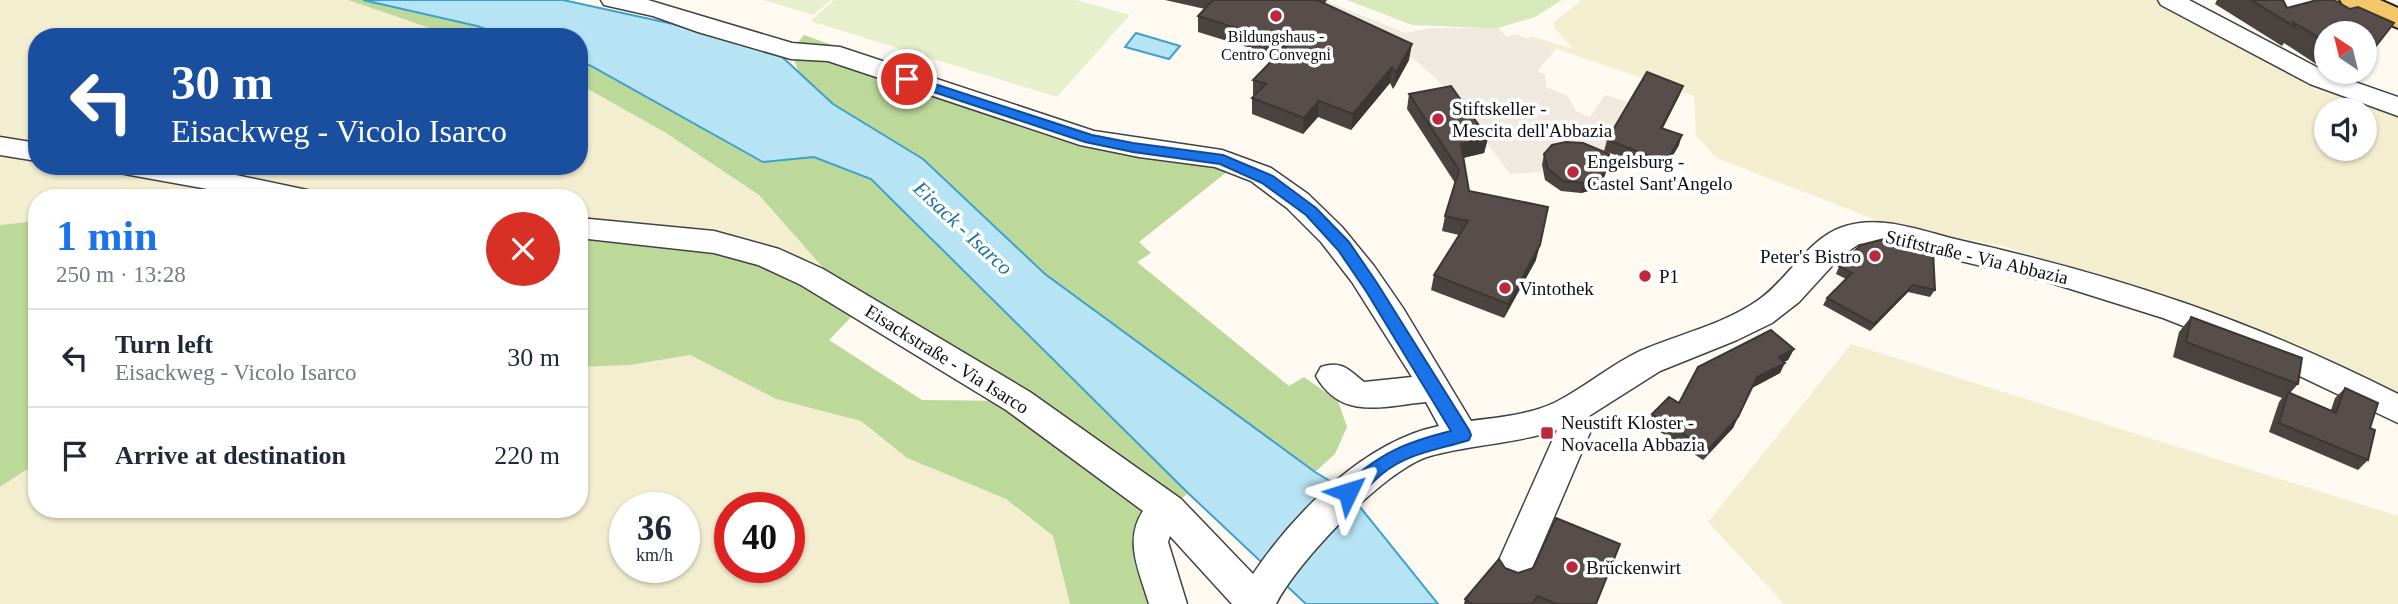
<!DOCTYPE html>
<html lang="en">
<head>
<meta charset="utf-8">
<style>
	body { margin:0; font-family:Georgia,serif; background:#f2f2f3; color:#1f2937; height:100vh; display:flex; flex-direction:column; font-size:26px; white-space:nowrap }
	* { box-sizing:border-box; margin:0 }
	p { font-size:23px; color:#747a83 }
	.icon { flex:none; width:38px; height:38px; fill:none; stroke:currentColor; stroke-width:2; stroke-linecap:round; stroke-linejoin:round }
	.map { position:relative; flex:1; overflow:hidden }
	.details { position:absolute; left:28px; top:189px; width:560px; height:329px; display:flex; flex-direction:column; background:#fff; border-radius:28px; box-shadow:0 2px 5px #0004 }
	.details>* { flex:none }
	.guide { position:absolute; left:28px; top:28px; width:560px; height:147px; border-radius:28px; box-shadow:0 2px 5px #0004; background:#1a4fa0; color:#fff; overflow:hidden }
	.needle { width:46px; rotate:325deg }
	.controls { position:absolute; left:2314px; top:21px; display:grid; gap:14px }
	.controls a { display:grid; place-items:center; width:63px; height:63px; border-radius:50%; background:#fff; box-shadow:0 2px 5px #0004; font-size:35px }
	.speed { position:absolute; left:609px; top:492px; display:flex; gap:14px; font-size:35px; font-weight:700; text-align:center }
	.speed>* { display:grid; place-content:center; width:91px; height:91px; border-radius:50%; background:#fff; box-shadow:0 2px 5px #0004; line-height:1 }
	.speed small { font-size:18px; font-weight:400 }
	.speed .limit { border:10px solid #d22; background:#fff; color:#111 }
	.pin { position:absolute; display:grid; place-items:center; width:60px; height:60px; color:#fff; margin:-30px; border:4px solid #fff; border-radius:50%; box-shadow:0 2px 7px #0007 }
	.me { position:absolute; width:77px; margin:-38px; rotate:49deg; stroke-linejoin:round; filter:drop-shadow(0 0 5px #0008) }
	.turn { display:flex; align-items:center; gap:24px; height:147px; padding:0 28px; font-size:32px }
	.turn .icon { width:91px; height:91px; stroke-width:2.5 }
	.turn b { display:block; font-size:49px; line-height:60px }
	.round { display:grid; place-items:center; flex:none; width:74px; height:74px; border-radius:37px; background:#f2f2f3 }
	.summary { display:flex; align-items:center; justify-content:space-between; height:119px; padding:0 28px }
	h1 { font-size:42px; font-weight:700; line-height:52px; color:#1a73e8 }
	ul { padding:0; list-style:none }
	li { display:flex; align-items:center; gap:21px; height:98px; padding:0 28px; border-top:2px solid #e0e1e3 }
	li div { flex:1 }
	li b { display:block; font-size:26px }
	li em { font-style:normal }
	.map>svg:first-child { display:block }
	.farmland { fill:#f4eed1; fill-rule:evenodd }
	.green { fill:#d7e9ba }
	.forest { fill:#bdd99a; fill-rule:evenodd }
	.pitch { fill:#e7f0cc }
	.plaza { fill:#efe9df }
	.water { fill:#b6e4f5; stroke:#3ea1cb; stroke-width:2 }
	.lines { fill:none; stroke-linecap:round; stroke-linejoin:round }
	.minor-casing { stroke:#424242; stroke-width:3 }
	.major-casing { stroke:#202020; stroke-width:4 }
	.minor { fill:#fff; fill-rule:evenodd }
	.major { fill:#f5c56a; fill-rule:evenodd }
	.wall { fill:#4b4340 }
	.shaded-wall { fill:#3d3734 }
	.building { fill:#574e4b; stroke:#3d3734; stroke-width:2 }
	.route { fill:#1a73e8; stroke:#114b97; stroke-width:2 }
	.poi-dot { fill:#bc293f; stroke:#fff; stroke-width:2.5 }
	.labels { text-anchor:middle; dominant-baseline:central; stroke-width:7; stroke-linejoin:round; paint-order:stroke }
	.far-poi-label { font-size:16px; fill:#0f0f0f; stroke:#fff }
	.poi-label { font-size:19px; fill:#0f0f0f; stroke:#fff; text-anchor:start }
	.street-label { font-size:19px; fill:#0f0f0f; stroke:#fff }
	.water-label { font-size:21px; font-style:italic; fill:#1a729f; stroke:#fff }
</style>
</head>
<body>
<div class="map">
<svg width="2398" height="604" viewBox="0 0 2398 604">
	<rect width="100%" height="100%" fill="#fffaf1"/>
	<path class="farmland" d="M0 0H348L456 37H37V166H579V84L666 133 759 195 834 280 758 260 579 238V198H37V221L0 225Z
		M1582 0H2155L2335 92 2398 115V402L2305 354 2153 292 1999 245 1892 226 1716 158 1696 135 1694 96 1528 39 1532 36 1573 49 1555 29 1554 22ZM2326 110H2364V149H2326Z
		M1851 344 2398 516V604H1784L1708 522Z
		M690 355 776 399 861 421 907 458 1006 499 1053 537 1070 604H0V487L37 463V509H579V367L630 365ZM625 508H684V567H625ZM730 508H789V567H730Z"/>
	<path class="green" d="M1347 0H1562L1535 17 1498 28H1484L1412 25Z"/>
	<path class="forest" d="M348 0H363L477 26 508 37H456Z
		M804 35 946 86 1111 138 1235 153 1228 171 1139 242 1151 253 1137 262 1289 386 1304 377 1338 401 1347 427 1335 454 1315 472 1045 274 923 159 833 104 800 76 791 51Z
		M579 62 591 66 763 162 814 157 871 179 1188 493 1168 510V604H1070L1053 536 1006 499 907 458 861 421 776 399 690 355 630 365 579 367V238L758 260 833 279 759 195 666 133 579 84ZM862 306 1016 401 922 400 829 340Z
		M37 221V463L0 487V225Z"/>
	<path class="pitch" d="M763 0H831L813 15Z
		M834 0H1076L1130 15 1057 97 810 21Z"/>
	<path class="plaza" d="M1326 1 1406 33 1431 28H1498L1507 37 1515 34 1556 49 1537 71 1545 74 1546 87 1568 96 1576 111 1590 117 1605 95 1631 103 1597 162 1542 165V172L1510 174 1445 87 1415 60 1320 11Z"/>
	<path class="water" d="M363 0H563L673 24 780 55 833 104 923 159 1045 274 1315 472 1348 492 1438 604H1306L1188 493 871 179 814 157 763 162 591 66 579 61V37H508L477 26Z
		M1136 33 1180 46 1169 59 1125 47Z"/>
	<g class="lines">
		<defs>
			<path id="minor" d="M601 0H648L792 43 840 47 1094 131 1222 150 1271 168 1308 194 1342 227 1374 266 1403 308 1471 421C1499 417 1528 415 1554 403 1584 388 1610 365 1640 351 1679 334 1722 325 1757 301 1787 281 1806 241 1840 228 1879 213 1921 231 1959 240 2119 276 2252 320 2398 394V423L2247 351 2163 318 2045 281 1910 249 1874 243 1859 244 1841 256 1799 302 1772 323 1737 340 1660 371 1589 416 1592 428 1528 578 1515 583 1502 578 1496 567 1557 430C1515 444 1472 444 1430 456 1386 468 1296 563 1276 604H1232L1170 536 1168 542 1187 604H1149C1140 573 1123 541 1143 511L1006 410 801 285 758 265 714 253 579 238V218L714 231 779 249 823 269 1030 392 1181 499 1253 574C1294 513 1365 441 1439 426L1426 402C1384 406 1341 421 1316 376L1321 367C1342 360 1349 370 1364 382L1412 377 1352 282 1321 242 1287 208 1251 181 1215 167 1139 157 1080 145 828 61 791 59 698 32 653 16 604 5Z
				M2158 0H2189L2326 72 2398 97V116L2310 84 2161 5Z
				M2237 0H2325L2322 5C2296 12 2266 12 2240 5Z
				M0 137 37 143V161L0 155Z
				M116 166H193L312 191 316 198H258L130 175 120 173Z"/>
			<path id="major" d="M2340 0H2380L2398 8V28L2344 6Z"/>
		</defs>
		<use href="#minor" class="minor-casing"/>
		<use href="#major" class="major-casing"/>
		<use href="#minor" class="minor"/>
		<use href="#major" class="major"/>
	</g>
	<path class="wall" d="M1165 0H1327L1325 3 1409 60 1393 89 1390 83 1351 130 1318 117 1303 134 1252 114V98L1254 96H1253V80L1276 56 1198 32V16L1205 9Z
		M2217 0H2283L2287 8 2350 9 2394 23 2364 61V33H2326V68L2316 64 2284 43 2282 46 2215 4Z
		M1683 86 1679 96 1663 128 1679 145 1663 172 1604 151 1607 140Z
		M1409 94 1488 138 1484 153 1463 158 1469 191 1536 260 1504 318 1431 290 1434 275 1459 235 1442 231 1445 216 1455 183 1407 109Z
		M1544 154 1603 180 1596 189 1581 193 1561 191 1545 180 1542 165Z
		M1839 266 1935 290 1930 297 1908 292 1870 331 1823 305 1827 298 1846 279 1836 274Z
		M2191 317 2298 384 2290 393 2331 410 2335 398 2345 388 2370 428 2368 460 2358 470 2269 432 2279 402 2282 398 2173 357 2179 332Z
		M1794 349 1788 360 1784 362 1780 373 1752 388 1733 428 1703 460 1648 424 1652 414Z
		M1505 568 1596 604H1464L1465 599Z"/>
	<path class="shaded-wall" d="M2394 23 2364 61V53Z
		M1412 44 1409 60 1393 89 1396 72Z
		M1392 67 1390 83 1351 130 1353 114Z
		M1683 86 1679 96 1657 139 1661 128Z
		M1319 101 1318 117 1303 134 1304 118Z
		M1682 135 1679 145 1663 172 1666 162Z
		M1488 138 1484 153 1458 159 1461 144Z
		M1607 170 1603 180 1596 189 1581 193 1584 183Z
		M1540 245 1536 260 1504 318 1508 304Z
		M1913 285 1908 292 1870 331 1874 324Z
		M1794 349 1788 360 1773 367 1779 357Z
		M1785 363 1780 373 1752 388 1757 377Z
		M1738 417 1733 428 1703 460 1708 450Z"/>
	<path class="building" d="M1213 0H1320L1319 1 1412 44 1396 72 1392 67 1353 114 1319 101 1304 118 1252 98 1266 84 1253 80 1288 44 1198 16Z
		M2251 0H2283L2287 8 2317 0H2334L2350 9 2358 7 2394 23 2372 51 2364 53V33H2326V42L2293 22 2295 27Z
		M1647 72 1683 86 1661 128 1682 135 1666 162 1607 140Z
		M1451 86 1488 138 1461 144 1469 191 1548 207 1540 245 1508 304 1434 275 1468 221 1445 216 1459 170 1409 94Z
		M1566 142 1583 143 1609 154 1607 170 1599 179 1584 183 1563 181 1548 169 1544 154 1552 145Z
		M1884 239 1933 251 1935 290 1913 285 1874 324 1827 298 1852 273 1839 266 1861 245Z
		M2191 317 2302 358 2298 384 2186 342Z
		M1771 330 1794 349 1779 357 1785 363 1757 377 1738 417 1708 450 1652 414 1669 397 1679 403 1698 367Z
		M2345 388 2378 403 2370 428 2375 430 2368 460 2279 423 2288 392 2336 413Z
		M1556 518 1620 544 1596 604H1556L1538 596 1532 604H1472L1465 599 1499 559 1505 568 1518 573 1533 568Z"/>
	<path class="route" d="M907 75 1092 135 1133 143 1223 155 1273 176 1316 208 1349 242 1377 283 1469 430 1471 435 1469 440C1438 450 1407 453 1382 474 1370 483 1357 503 1342 498L1339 492 1342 487C1380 454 1402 443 1451 431L1366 291 1338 250 1306 215 1262 183 1220 164 1133 152 1085 142 903 82 901 79Z"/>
	<g class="poi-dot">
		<circle cx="1276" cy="16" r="7"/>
		<circle cx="1438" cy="119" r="7"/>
		<circle cx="1573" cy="172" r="7"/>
		<circle cx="1875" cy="256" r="7"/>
		<circle cx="1645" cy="276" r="7"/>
		<circle cx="1505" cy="288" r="7"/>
		<rect x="1540" y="426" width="14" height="14" rx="3.5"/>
		<circle cx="1572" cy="567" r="7"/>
	</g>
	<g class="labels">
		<g class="far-poi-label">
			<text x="1276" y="36">Bildungshaus -<tspan x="1276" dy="18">Centro Convegni</tspan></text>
		</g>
		<g class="poi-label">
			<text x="1452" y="108">Stiftskeller -<tspan x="1452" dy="22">Mescita dell'Abbazia</tspan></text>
			<text x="1587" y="161">Engelsburg -<tspan x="1587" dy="22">Castel Sant'Angelo</tspan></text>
			<text x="1861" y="256" text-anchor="end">Peter's Bistro</text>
			<text x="1659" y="276">P1</text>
			<text x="1519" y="288">Vintothek</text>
			<text x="1561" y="422">Neustift Kloster -<tspan x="1561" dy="22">Novacella Abbazia</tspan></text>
			<text x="1586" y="567">Brückenwirt</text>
		</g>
		<g class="street-label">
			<text transform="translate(1977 257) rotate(13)">Stiftstraße - Via Abbazia</text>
			<text transform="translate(947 359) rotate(32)">Eisackstraße - Via Isarco</text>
		</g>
		<g class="water-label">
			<text transform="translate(963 228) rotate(43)">Eisack - Isarco</text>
		</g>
	</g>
</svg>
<div class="controls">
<a><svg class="needle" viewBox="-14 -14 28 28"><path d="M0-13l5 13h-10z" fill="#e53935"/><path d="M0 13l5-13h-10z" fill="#747a83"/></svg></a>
<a><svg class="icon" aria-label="sound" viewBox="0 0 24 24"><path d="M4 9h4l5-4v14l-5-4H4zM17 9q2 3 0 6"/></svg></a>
</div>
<div class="speed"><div>36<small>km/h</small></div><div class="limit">40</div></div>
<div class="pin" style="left:907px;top:79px;background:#d93025"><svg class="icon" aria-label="arrive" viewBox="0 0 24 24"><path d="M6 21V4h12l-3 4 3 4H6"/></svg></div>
<svg class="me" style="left:1348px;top:492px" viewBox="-20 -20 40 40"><path d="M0-17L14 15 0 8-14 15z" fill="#1a73e8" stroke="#fff" stroke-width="4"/></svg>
<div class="guide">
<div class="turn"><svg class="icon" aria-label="left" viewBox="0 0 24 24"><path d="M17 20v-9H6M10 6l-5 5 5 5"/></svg><div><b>30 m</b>Eisackweg - Vicolo Isarco</div></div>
</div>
<section class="details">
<div class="summary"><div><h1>1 min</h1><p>250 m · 13:28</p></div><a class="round" style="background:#d93025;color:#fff"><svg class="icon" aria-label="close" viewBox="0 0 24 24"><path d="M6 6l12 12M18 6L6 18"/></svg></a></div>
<ul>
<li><svg class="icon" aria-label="left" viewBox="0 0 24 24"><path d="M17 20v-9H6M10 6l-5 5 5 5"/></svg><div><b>Turn left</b><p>Eisackweg - Vicolo Isarco</p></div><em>30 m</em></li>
<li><svg class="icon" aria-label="arrive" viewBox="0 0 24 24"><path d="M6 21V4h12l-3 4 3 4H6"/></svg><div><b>Arrive at destination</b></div><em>220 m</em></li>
</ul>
</section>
</div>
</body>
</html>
